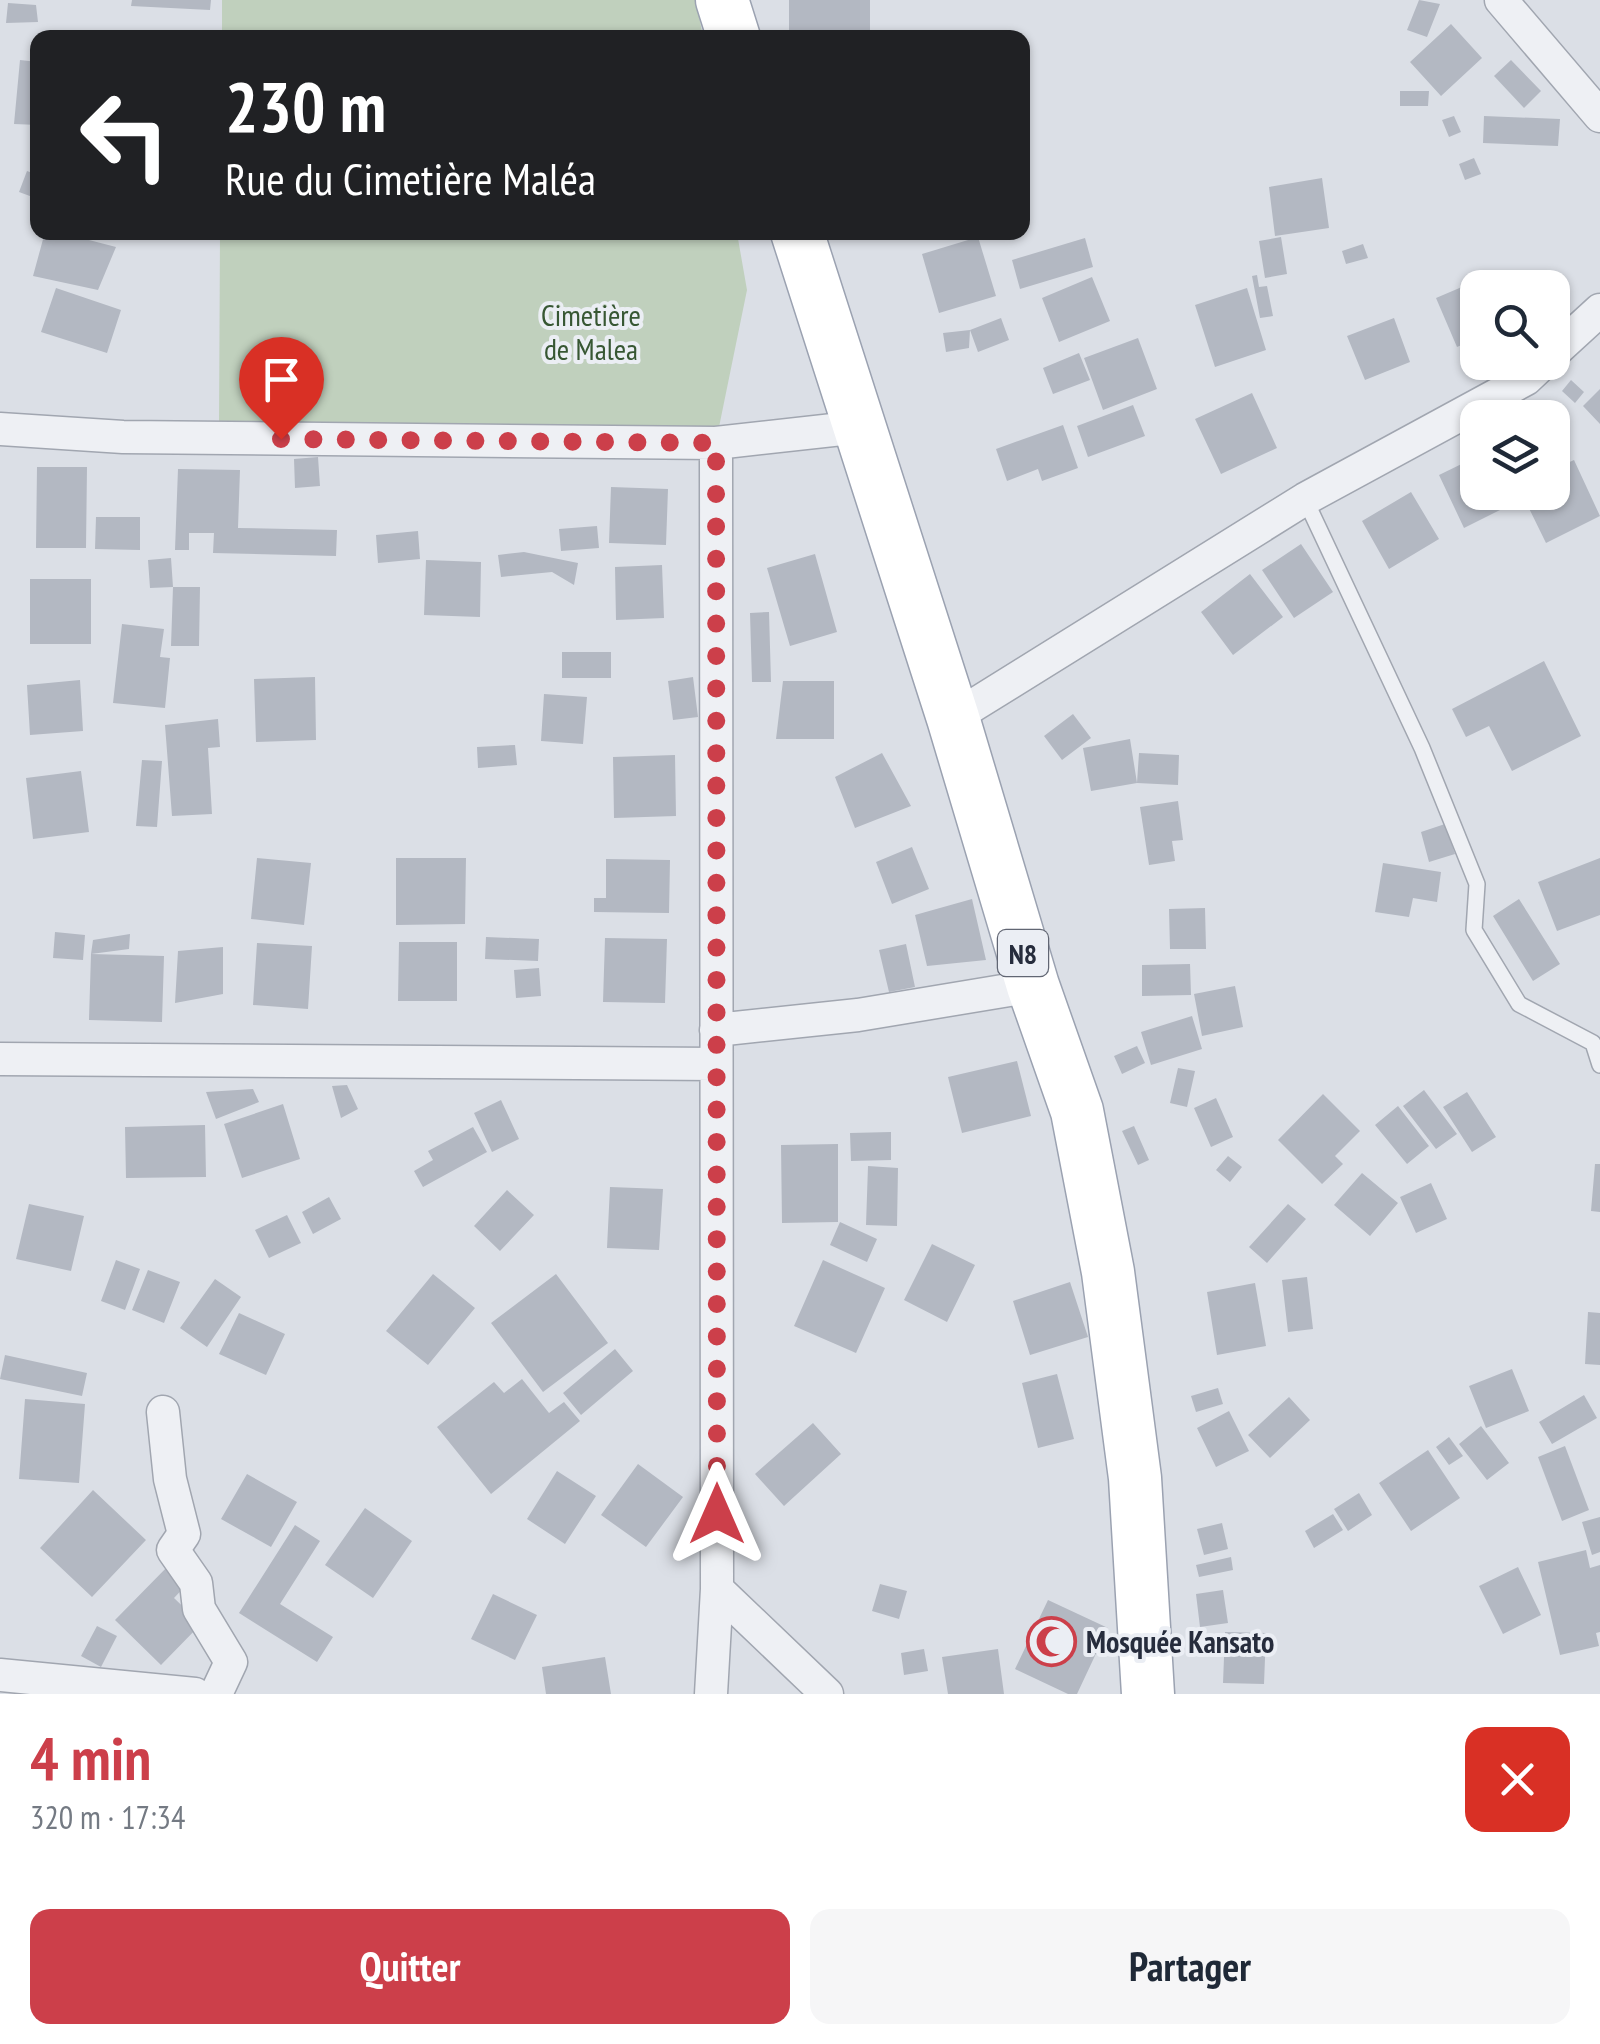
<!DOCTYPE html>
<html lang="fr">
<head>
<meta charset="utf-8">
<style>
	body { margin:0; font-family:"PT Sans Narrow",sans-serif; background:#f6f6f7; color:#1f2937; height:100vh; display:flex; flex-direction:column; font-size:38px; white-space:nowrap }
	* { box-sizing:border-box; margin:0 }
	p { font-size:32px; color:#747a83 }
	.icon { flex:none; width:55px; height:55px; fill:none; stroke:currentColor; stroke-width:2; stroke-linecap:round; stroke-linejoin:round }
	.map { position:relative; height:1694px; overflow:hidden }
	.details { display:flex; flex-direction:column; background:#fff; flex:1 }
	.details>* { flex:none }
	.guide { position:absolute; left:30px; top:30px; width:1000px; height:210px; border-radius:20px; box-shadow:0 2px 8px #0004; background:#202124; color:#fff; overflow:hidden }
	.tools { position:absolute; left:1460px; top:270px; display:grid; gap:20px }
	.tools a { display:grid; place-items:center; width:110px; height:110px; border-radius:20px; background:#fff; box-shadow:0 2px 8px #0004; font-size:50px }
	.pin { position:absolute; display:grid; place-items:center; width:85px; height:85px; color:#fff; margin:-102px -42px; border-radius:50% 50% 50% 0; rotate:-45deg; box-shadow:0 0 10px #0007 }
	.pin .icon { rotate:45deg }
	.me { position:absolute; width:110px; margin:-55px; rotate:0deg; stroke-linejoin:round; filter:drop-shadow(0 0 8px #0008) }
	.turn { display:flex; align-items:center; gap:35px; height:210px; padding:0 30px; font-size:45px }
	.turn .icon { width:130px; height:130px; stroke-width:2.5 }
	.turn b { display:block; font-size:70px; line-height:85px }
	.round { display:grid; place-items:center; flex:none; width:105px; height:105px; border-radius:20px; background:#f6f6f7 }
	.head { display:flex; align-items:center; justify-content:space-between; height:170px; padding:0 30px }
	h1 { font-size:60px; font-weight:800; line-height:75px; color:#cc3f4a }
	.button { display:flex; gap:20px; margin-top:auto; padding:20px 30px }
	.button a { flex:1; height:115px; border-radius:20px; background:#cc3f4a; color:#fff; font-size:40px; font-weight:800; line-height:115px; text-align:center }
	.button a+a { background:#f6f6f7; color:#1f2937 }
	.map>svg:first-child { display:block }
	.green { fill:#c0d0bd }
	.building { fill:#b3b8c2 }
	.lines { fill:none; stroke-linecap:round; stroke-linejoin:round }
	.service-casing { stroke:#a1a6b0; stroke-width:18 }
	.minor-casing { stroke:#a1a6b0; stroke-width:35 }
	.primary-casing { stroke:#9ba2b1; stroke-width:55 }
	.service { stroke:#eef0f4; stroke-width:15 }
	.minor { stroke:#eef0f4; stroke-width:32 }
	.primary { stroke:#fff; stroke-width:52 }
	.route { stroke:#cc3f4a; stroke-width:18; stroke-dasharray:0 32.4 }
	.labels { text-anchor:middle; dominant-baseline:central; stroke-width:8; stroke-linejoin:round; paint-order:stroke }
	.shield { fill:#ebeef4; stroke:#616673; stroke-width:2.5 }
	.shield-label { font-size:28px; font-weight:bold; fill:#262c3c }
	.park-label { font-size:30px; fill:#375733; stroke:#ebeef4 }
	.poi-label { font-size:30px; font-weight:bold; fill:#262c3c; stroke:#ebeef4; text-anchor:start }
</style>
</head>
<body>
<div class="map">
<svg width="1600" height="1694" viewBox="0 0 1600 1694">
	<rect width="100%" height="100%" fill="#dbdfe6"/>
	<path class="green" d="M222 0H696L703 37 222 38Z
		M220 233H737L747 290 718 432 219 427Z"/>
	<path class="building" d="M132 0H211L210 10 131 6Z
		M789 0H870V38H789Z
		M1419 0 1440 4 1427 37 1407 30Z
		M8 3 36 5 38 22 6 23Z
		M1451 24 1482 58 1441 96 1410 62Z
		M20 60 38 62V125L14 124Z
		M1511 60 1541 91 1524 108 1494 76Z
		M1400 91H1429L1428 106H1400Z
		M1454 116 1461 132 1449 137 1442 120Z
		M1484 116 1560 119 1558 146 1483 143Z
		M1474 158 1481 174 1465 180 1459 164Z
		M27 171 38 175V199L19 192Z
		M1322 178 1329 228 1275 236 1269 187Z
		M45 232H58L116 247 98 290 33 276Z
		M978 237 996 296 939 313 922 254Z
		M1281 237 1287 274 1265 278 1259 241Z
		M1085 238 1093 267 1020 289 1012 260Z
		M1363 244 1368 258 1346 264 1342 251Z
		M1257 275 1259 287 1267 286 1273 316 1260 318 1252 276Z
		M1490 275 1495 288H1478V338L1457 347 1436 298Z
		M1092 277 1110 321 1059 342 1042 298Z
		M56 288 121 310 107 353 41 332Z
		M1247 288 1266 350 1215 367 1195 305Z
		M1001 318 1009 340 978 352 970 330 969 348 946 352 943 333 970 330Z
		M1394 318 1410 362 1365 380 1347 336Z
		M1138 338 1157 389 1103 410 1084 358Z
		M1079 353 1090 380 1053 394 1043 368Z
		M1571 380 1584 392 1575 403 1562 391Z
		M1600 389V424L1583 406Z
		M1252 393 1277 448 1221 474 1195 419Z
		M1133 405 1145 436 1088 457 1077 426Z
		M1063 425 1078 468 1042 481 1038 469 1007 481 996 449Z
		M1478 456V492H1504L1510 505 1464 528 1439 475Z
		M318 457 320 486 295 488 294 459Z
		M1574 460 1600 516 1546 543 1521 492H1552V470Z
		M37 467H87L86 548H36Z
		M178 469 240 470 238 528 337 530 336 556 213 553 214 533H189V550H175Z
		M611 487 668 489 666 545 609 543Z
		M1411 492 1439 539 1389 569 1362 521Z
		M96 517H140V550L95 549Z
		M597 526 599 548 561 551 559 529Z
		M418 531 420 559 378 563 376 535Z
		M1301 544 1333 592 1294 618 1262 570Z
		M524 552 578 563 574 585 552 572 501 577 498 555Z
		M815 554 837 632 790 646 767 568Z
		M171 558 173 587H200L199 646H171L173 587 150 588 148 560Z
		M426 560 481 562 480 617 424 615Z
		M662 565 664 618 616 620 615 567Z
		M1250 574 1283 617 1233 655 1201 612Z
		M30 579H91V644H30Z
		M769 612 771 682H752L750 613Z
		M122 624 164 629 160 657 170 658 165 708 113 703Z
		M562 652H611V678H562Z
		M1544 661 1581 736 1512 771 1489 726 1466 737 1452 709Z
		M315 677 316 740 256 742 254 679Z
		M693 677 698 717 673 720 668 681Z
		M80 680 83 731 30 735 27 685Z
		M783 681H834V739H776Z
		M544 694 587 697 583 744 541 741Z
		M1073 714 1091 738 1062 760 1044 736Z
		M218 719 220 747 208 748 212 814 172 816 165 725Z
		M1130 739 1137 783 1139 753 1179 755 1178 785 1137 783 1091 791 1083 748Z
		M515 745 517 765 478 768 477 747Z
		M882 753 911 806 855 828 835 777Z
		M675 755 676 816 614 818 613 757Z
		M142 760 162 761 157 827 136 826Z
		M81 771 89 832 33 839 26 778Z
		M1178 801 1183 840 1172 841 1175 861 1149 865 1140 807Z
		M1445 824 1455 854 1429 862 1421 832Z
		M912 847 929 889 892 904 876 862Z
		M257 858 311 863 304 925 251 919Z
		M396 858H466L465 924 396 925Z
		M1600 858V915L1557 931 1538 882Z
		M606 859 670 860 669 913 594 912V898H606Z
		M1383 863 1441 872 1437 902 1413 898 1409 917 1375 912Z
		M972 899 986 960 927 966 915 915Z
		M1519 899 1560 964 1533 981 1493 916Z
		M1205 908 1206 949H1170L1169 909Z
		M55 932 85 935 83 960 53 958Z
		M130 934 129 949 91 954 164 956 162 1022 89 1020 91 954 93 940Z
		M486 937 539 939 538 961 485 959Z
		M605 938 667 939 665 1003 603 1002Z
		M399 942H457V1001H398Z
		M257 943 312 946 308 1009 253 1005Z
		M906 944 915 987 889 992 879 950Z
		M223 947V994L175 1003 178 951Z
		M1190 964 1191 995 1142 996V965Z
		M539 968 541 996 516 998 514 970Z
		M1235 986 1243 1027 1202 1036 1194 994Z
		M1192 1016 1202 1049 1151 1065 1141 1032Z
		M1137 1046 1145 1063 1122 1074 1114 1056Z
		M1017 1061 1031 1116 962 1133 948 1077Z
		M1178 1068 1195 1071 1187 1107 1170 1103Z
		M347 1085 358 1109 341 1118 332 1086Z
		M253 1089 259 1102 216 1119 206 1092Z
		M1424 1090 1457 1134 1436 1149 1403 1106Z
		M1467 1092 1496 1137 1472 1152 1443 1107Z
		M1323 1094 1360 1131 1335 1156 1343 1164 1322 1184 1278 1140Z
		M1216 1098 1233 1137 1211 1147 1194 1108Z
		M501 1100 519 1139 492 1152 474 1113Z
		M283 1104 300 1159 242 1178 224 1124Z
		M1398 1106 1429 1146 1407 1164 1375 1125Z
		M205 1125 206 1177 126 1178 125 1127Z
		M1134 1126 1149 1160 1138 1165 1122 1131Z
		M473 1127 487 1152 423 1187 414 1171 433 1160 428 1151Z
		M891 1132V1160L851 1161 850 1133Z
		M838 1144V1222L782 1223 781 1145Z
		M1228 1156 1242 1167 1230 1182 1216 1170Z
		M1595 1164H1600V1212L1591 1211Z
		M868 1166 898 1168 897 1226 866 1225Z
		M1362 1173 1398 1203 1370 1236 1334 1205Z
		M1431 1183 1447 1219 1416 1233 1400 1197Z
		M610 1187 663 1189 659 1250 607 1248Z
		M507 1190 534 1215 500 1251 474 1226Z
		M329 1197 341 1219 313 1234 302 1212Z
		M29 1204 84 1216 71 1271 16 1259Z
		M1288 1204 1306 1219 1267 1263 1249 1247Z
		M287 1215 301 1243 269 1258 255 1230Z
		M840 1222 877 1239 867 1262 830 1245Z
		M932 1244 975 1265 947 1322 904 1300Z
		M116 1260 140 1269 125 1310 101 1301Z
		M823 1260 885 1288 856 1353 794 1326Z
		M148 1270 180 1282 164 1323 132 1310Z
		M433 1274 475 1308 428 1365 386 1331Z
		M556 1274 608 1343 543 1392 491 1323Z
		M1307 1277 1313 1329 1288 1332 1282 1280Z
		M215 1279 241 1297 207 1347 180 1328Z
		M1070 1282 1088 1337 1030 1355 1013 1301Z
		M1255 1283 1266 1346 1217 1355 1207 1292Z
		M1588 1312 1600 1313V1365L1585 1364Z
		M239 1313 285 1334 266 1375 219 1354Z
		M615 1349 633 1371 581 1415 563 1393Z
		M5 1355 87 1373 82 1396 0 1379Z
		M1512 1369 1529 1411 1486 1428 1469 1386Z
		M1057 1374 1074 1439 1038 1448 1022 1383Z
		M522 1379 549 1413 564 1402 580 1421 491 1494 437 1427 494 1382 504 1393Z
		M1218 1388 1223 1404 1196 1412 1191 1396Z
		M1584 1395 1597 1418 1552 1444 1539 1422Z
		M1289 1397 1310 1420 1270 1458 1248 1435Z
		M25 1399 85 1404 79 1483 19 1479Z
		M1229 1411 1249 1451 1216 1467 1197 1428Z
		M813 1423 841 1454 784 1506 755 1474Z
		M1481 1426 1509 1463 1487 1480 1459 1444Z
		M1449 1437 1463 1456 1449 1465 1436 1447Z
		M1565 1446 1589 1510 1562 1521 1538 1457Z
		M1428 1450 1460 1498 1411 1531 1379 1483Z
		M638 1464 683 1497 646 1547 601 1515Z
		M557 1471 596 1496 565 1544 527 1519Z
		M247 1474 297 1502 271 1547 221 1519Z
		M93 1490 146 1540 92 1597 40 1548Z
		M1359 1493 1372 1515 1348 1531 1334 1509Z
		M365 1508 412 1541 373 1598 325 1565Z
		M1333 1514 1343 1530 1314 1548 1305 1531Z
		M1600 1517V1552L1592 1555 1582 1522Z
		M1222 1523 1228 1549 1204 1555 1197 1529Z
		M295 1525 320 1541 280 1604 333 1637 317 1662 239 1613Z
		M1586 1550 1590 1568 1600 1565V1632L1596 1633 1599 1646 1560 1655 1538 1562Z
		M1231 1557 1233 1570 1199 1577 1196 1565Z
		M170 1564 189 1582 174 1598 201 1624 161 1665 115 1620Z
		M1518 1567 1541 1615 1503 1634 1479 1586Z
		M880 1584 907 1591 899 1619 872 1611Z
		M1223 1590 1228 1623 1200 1627 1196 1594Z
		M493 1594 537 1615 515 1660 471 1639Z
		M1048 1600 1108 1628 1077 1694H1068L1015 1669Z
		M97 1626 117 1636 101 1667 81 1656Z
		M1225 1632 1266 1633 1264 1684 1223 1683Z
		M924 1649 928 1671 904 1675 901 1653Z
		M998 1649 1004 1694H948L942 1657Z
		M605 1657 611 1694H546L542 1667Z"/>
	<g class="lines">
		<defs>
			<path id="service" d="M1305 499 1422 748 1477 884 1474 930 1519 1004 1593 1043 1600 1065"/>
			<path id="minor" d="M1501 0 1600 116
				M1552 354 1600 310
				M0 429 123 437 716 443 860 427
				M953 718 1305 499 1526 379 1544 362
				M716 1030 858 1015 1033 986
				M0 1059 716 1064
				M163 1412 170 1479 184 1534 173 1550 196 1583 199 1609 231 1662 216 1694
				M717 1589 827 1694
				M0 1675 195 1694
				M711 1694 717 1589 716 443"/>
			<path id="primary" d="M722 0 734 38
				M797 232 953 718 1033 986 1077 1111 1108 1272 1135 1478 1148 1694"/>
		</defs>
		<use href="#service" class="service-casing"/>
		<use href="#minor" class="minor-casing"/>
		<use href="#primary" class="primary-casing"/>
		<use href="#service" class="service"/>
		<use href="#minor" class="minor"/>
		<use href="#primary" class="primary"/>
	</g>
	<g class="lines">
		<path class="route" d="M281 439 716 443 717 1514"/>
	</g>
	<defs>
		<symbol id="mosque-ring" viewBox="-11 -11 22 22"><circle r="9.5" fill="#ebeef4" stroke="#cc3f4a" stroke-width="1.5"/><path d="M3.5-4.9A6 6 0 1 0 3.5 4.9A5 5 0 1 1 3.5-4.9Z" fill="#cc3f4a"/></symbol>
	</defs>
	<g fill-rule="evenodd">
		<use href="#mosque-ring" x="1024" y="1614" width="55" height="55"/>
	</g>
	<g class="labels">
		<rect class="shield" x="998" y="930" width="50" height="46" rx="8"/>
		<g class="shield-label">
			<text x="1023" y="953">N8</text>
		</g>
		<g class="park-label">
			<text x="591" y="314">Cimetière<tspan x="591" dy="34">de Malea</tspan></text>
		</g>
		<g class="poi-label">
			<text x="1086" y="1641">Mosquée Kansato</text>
		</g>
	</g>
</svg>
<div class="tools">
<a><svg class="icon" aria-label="search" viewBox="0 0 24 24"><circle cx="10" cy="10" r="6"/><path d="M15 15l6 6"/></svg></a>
<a><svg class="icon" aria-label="layers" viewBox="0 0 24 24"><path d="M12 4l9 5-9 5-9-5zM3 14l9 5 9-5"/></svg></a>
</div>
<div class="pin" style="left:281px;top:439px;background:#d93025"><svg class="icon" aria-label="arrive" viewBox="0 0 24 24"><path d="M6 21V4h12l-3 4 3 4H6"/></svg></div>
<svg class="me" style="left:717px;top:1514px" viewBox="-20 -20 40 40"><path d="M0-17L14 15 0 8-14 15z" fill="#cc3f4a" stroke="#fff" stroke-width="4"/></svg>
<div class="guide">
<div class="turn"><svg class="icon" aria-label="left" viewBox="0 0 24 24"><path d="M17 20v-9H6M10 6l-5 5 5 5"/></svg><div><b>230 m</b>Rue du Cimetière Maléa</div></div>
</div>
</div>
<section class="details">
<div class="head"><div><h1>4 min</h1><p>320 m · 17:34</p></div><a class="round" style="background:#d93025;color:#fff"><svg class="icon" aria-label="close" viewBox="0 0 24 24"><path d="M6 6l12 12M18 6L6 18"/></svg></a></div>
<div class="button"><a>Quitter</a><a>Partager</a></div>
</section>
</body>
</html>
